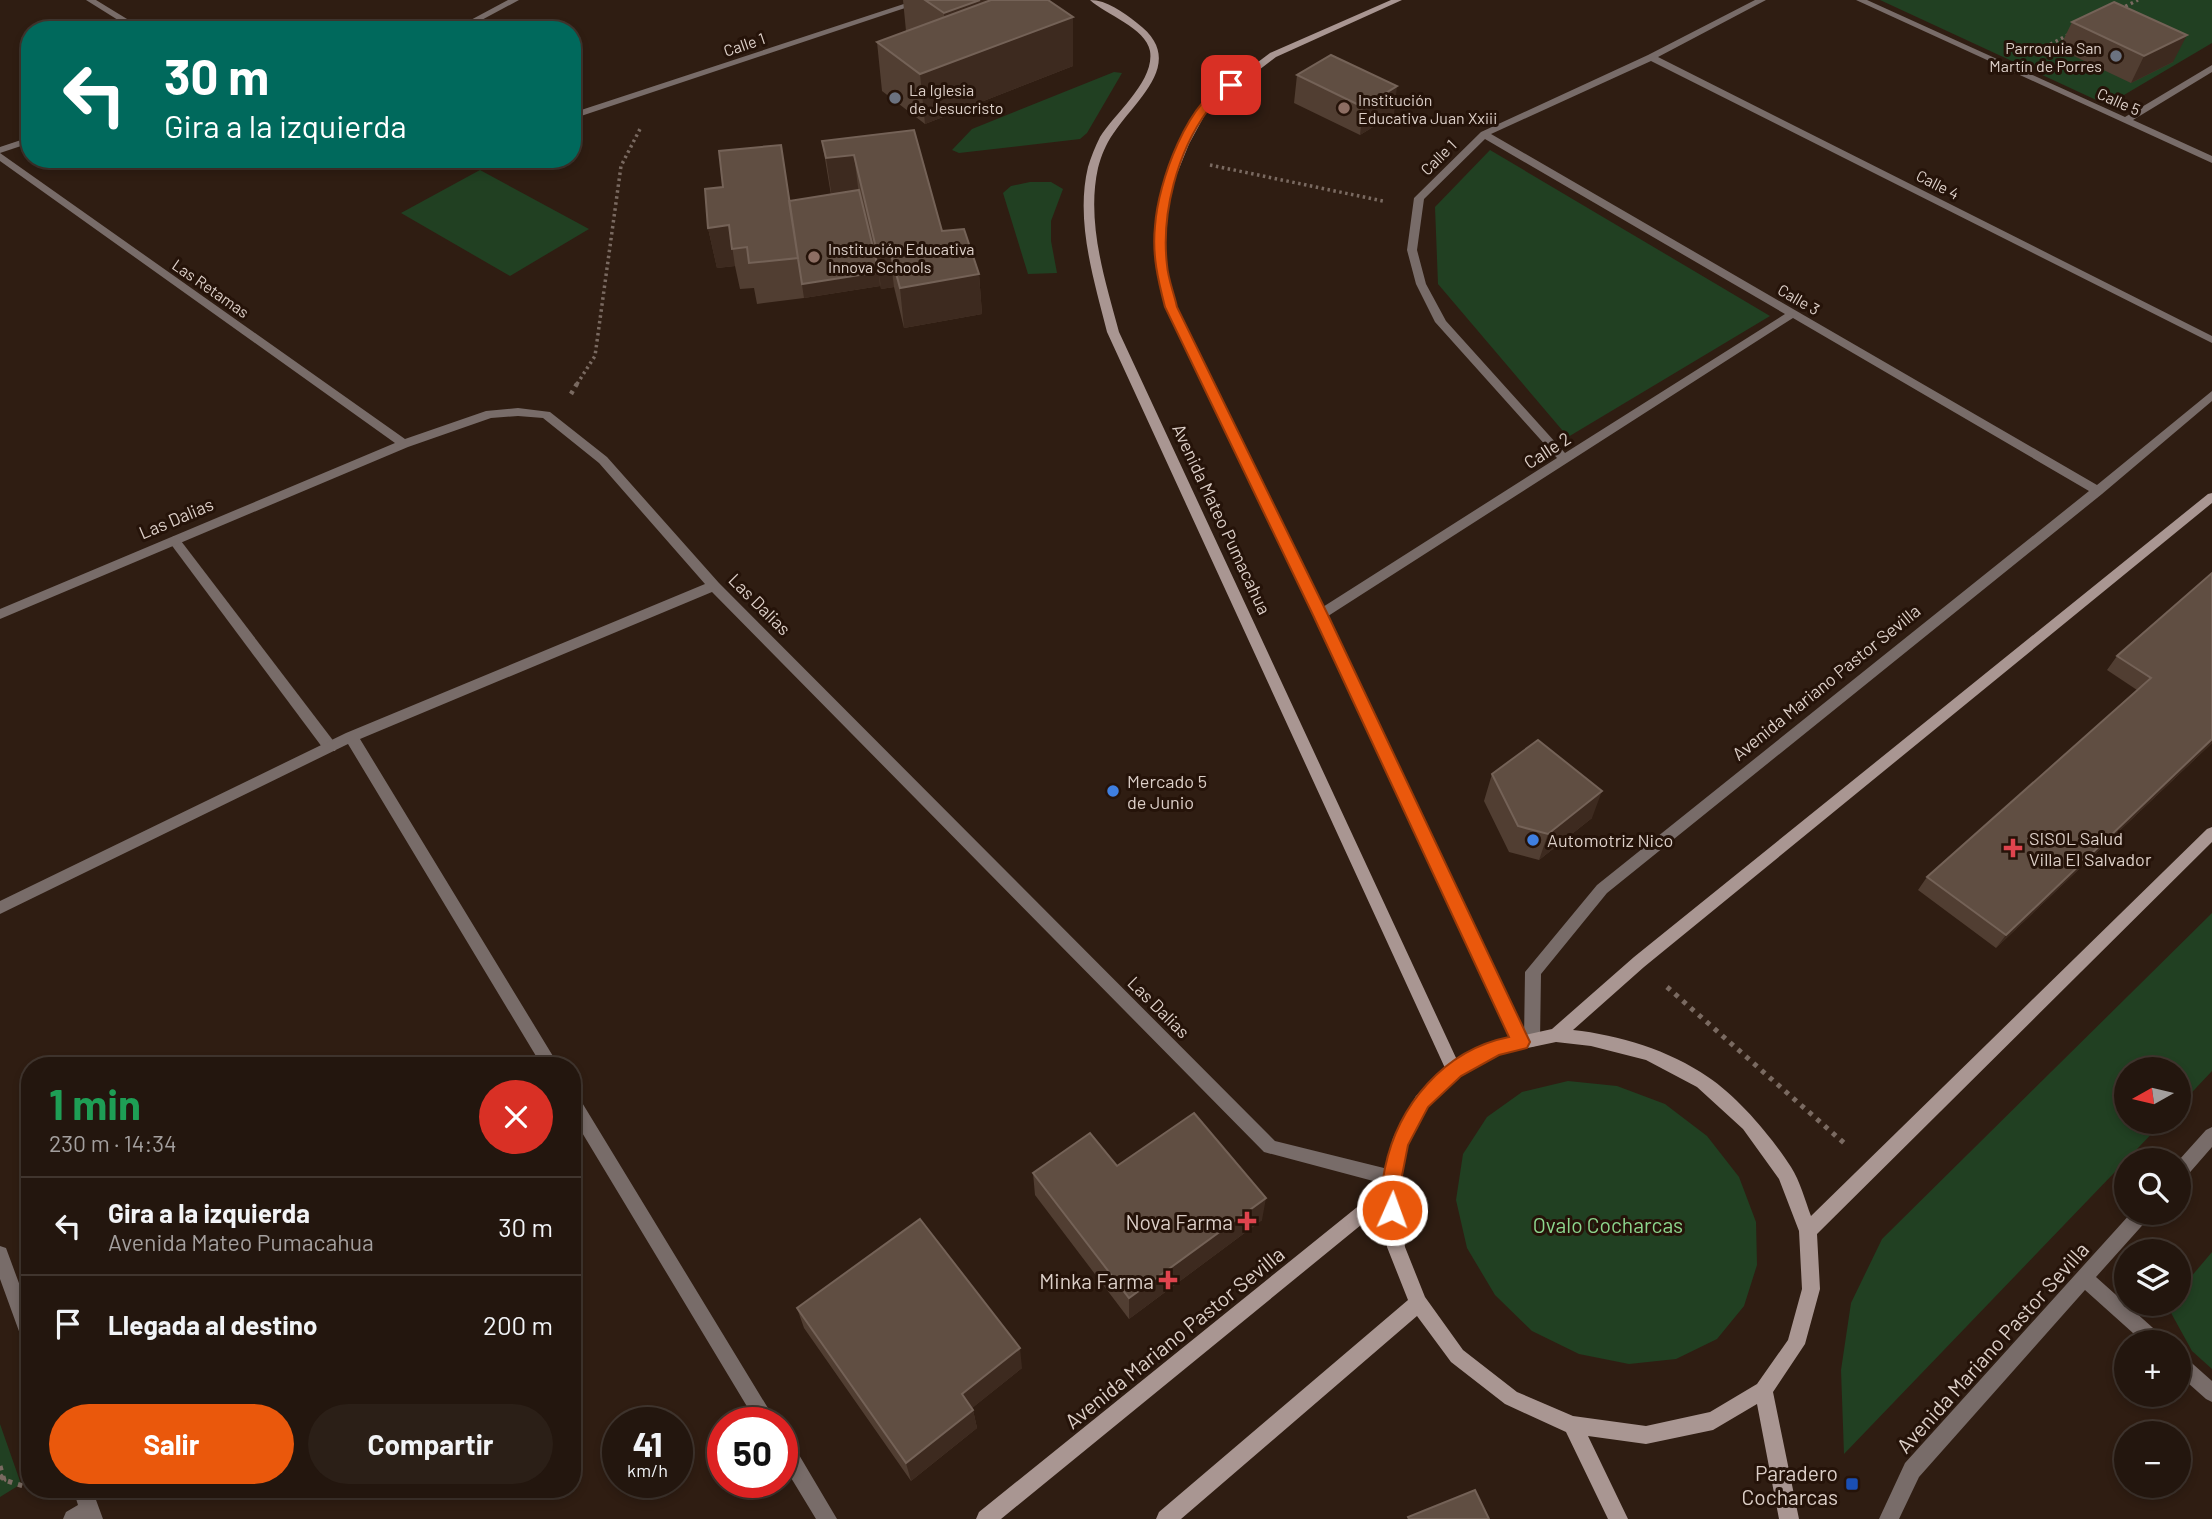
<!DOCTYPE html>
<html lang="es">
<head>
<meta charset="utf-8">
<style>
	body { margin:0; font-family:Barlow,sans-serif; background:#2b1f17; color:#f1f3f6; height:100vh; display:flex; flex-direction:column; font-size:26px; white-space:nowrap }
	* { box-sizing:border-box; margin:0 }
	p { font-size:23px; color:#a39f9e }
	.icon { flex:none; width:38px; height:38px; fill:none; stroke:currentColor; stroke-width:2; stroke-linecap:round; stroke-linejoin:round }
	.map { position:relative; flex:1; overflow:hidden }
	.drawer { position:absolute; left:21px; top:1057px; width:560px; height:441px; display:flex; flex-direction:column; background:#23160e; border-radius:28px; box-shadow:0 4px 10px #0003,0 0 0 2px #40352e }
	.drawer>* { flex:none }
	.top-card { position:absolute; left:21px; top:21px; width:560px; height:147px; border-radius:28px; box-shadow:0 4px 10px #0003,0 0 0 2px #40352e; background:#00695c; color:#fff; overflow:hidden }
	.needle { width:46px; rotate:262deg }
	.tools { position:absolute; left:2114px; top:1057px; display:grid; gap:14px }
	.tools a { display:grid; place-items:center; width:77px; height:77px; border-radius:50%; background:#23160e; box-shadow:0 4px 10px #0003,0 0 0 2px #40352e; font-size:35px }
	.speed { position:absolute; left:602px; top:1407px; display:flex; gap:14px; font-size:35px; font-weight:700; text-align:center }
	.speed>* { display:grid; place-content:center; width:91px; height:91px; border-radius:50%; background:#23160e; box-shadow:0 4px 10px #0003,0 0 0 2px #40352e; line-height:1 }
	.speed small { font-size:18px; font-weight:400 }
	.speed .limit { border:10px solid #d22; background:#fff; color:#111 }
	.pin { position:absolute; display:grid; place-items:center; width:60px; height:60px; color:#fff; margin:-30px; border-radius:14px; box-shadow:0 4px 10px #0006 }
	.me { position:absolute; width:77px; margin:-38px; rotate:2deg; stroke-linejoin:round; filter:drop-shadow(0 0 5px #0008) }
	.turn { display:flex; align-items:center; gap:24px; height:147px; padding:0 28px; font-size:32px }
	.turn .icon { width:91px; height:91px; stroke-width:2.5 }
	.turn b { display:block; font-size:49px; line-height:60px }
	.round { display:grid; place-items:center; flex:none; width:74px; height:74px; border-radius:37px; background:#2b1f17 }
	.summary { display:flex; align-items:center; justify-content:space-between; height:119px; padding:0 28px }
	h1 { font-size:42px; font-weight:700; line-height:52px; color:#1e9e55 }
	.button { display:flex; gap:14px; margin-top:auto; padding:14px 28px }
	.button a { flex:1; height:80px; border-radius:42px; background:#ea580c; color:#fff; font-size:28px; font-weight:700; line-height:80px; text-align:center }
	.button a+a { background:#2b1f17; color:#f1f3f6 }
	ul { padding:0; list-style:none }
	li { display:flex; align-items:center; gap:21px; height:98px; padding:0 28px; border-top:2px solid #40352e }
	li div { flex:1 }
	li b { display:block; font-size:26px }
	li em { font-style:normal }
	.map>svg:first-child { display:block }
	.green { fill:#214022 }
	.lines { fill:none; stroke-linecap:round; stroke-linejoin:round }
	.path-far2 { stroke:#7a6a61; stroke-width:3.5; stroke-dasharray:2.5 3.5; stroke-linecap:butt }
	.path-far1 { stroke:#7a6a61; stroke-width:4.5; stroke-dasharray:3.5 5; stroke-linecap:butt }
	.path { stroke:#7a6a61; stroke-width:5; stroke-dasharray:4.5 6; stroke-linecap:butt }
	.lane { fill:#786c69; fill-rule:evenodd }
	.street { fill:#786c69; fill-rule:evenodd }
	.secondary { fill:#a99692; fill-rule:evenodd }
	.wall { fill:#513e32 }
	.shaded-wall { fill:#3d2a1f }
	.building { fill:#604e42; stroke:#746257; stroke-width:2 }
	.route { fill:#ea580c; stroke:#983908; stroke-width:2 }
	.worship-dot { fill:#6b7280; stroke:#251309; stroke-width:2.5 }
	.education-dot { fill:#8d6e63; stroke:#251309; stroke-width:2.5 }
	.shop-dot { fill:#3f7fe0; stroke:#251309; stroke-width:2.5 }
	.health-dot { fill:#e0444e; stroke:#251309; stroke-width:2.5 }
	.transit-dot { fill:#1a4fb4; stroke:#251309; stroke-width:2.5 }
	.labels { text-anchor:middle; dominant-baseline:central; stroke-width:6; stroke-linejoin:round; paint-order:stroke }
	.far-street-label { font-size:16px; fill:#dccfc8; stroke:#251309 }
	.far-poi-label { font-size:16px; fill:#dccfc8; stroke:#251309; text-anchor:start }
	.street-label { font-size:18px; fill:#dccfc8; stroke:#251309 }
	.poi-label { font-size:18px; fill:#dccfc8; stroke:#251309; text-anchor:start }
	.near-poi-label { font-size:21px; fill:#dccfc8; stroke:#251309; text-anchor:end }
	.near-park-label { font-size:21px; fill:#8cd68d; stroke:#251309 }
	.near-street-label { font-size:21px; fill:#dccfc8; stroke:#251309 }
</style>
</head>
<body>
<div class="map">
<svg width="2212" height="1519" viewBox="0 0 2212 1519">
	<rect width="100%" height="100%" fill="#2f1d12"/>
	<path class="green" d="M1880 0H2212V43L2107 105Z
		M1114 72 1122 73 1087 133 1080 139 959 153 952 150 972 129Z
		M1490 150 1770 316 1568 437 1438 284 1435 207Z
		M480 170 589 229 510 276 401 213Z
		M1030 182H1051L1063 189 1051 221V241L1057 273 1028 274 1003 193 1011 186Z
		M2212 913V1071L2179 1106V1069H2126V1122H2163L1844 1454 1841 1370 1851 1303 1882 1239Z
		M1568 1081 1617 1086 1665 1104 1707 1136 1739 1177 1756 1222 1757 1265 1744 1306 1717 1339 1676 1359 1629 1364 1579 1354 1532 1331 1495 1295 1467 1248 1456 1200 1463 1154 1487 1117 1522 1092Z
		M2212 1252V1369L2192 1351 2170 1311 2172 1304H2179V1291Z
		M0 1424 21 1484 0 1497Z"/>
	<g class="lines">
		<path class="path-far2" d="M2120 9 2138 0
			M2045 47 2068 35
			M1210 165 1383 201
			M577 384 595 356 621 166 640 129"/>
		<path class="path-far1" d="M571 394 578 382"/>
		<path class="path" d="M1667 987 1844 1143
			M0 1466 4 1480 0 1483
			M0 1475 4 1480 30 1488
			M32 1489 45 1494"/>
		<path class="lane" d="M174 536 178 537 335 743 337 747 335 751H325L170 543 168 540Z"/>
		<path class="street" d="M86 0H96L145 30H134Z
			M508 0H519L463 30H452Z
			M916 0H929L572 119V113Z
			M1755 0H1766L1658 57 2212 336V343L1651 61 1491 134 2097 485 2212 391V401L2102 494 1607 893 1541 974 1540 1040 1538 1045 1532 1047 1526 1045 1524 1040 1525 972 1597 885 2089 491 1793 318 1325 618H1315L1313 615 1315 612 1557 458 1435 322 1416 284 1407 250 1414 198 1481 132 1648 55ZM1485 139 1785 314 1565 453 1446 321 1426 284 1417 250 1424 199Z
			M1856 0H1867L2125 117 2212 65V72L2133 120 2212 156V163Z
			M30 137V143L0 153V147Z
			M0 153 405 439 486 411 518 408 550 412 607 457 719 583 1275 1141 1392 1170 1398 1172 1400 1178 1398 1184 1392 1186 1264 1152 712 592 360 739 559 1066H542L348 744 0 914V901L346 733 705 584 599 463 543 418 518 416 491 418 408 447 0 619V609L395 443 0 161Z
			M572 1094 578 1096 777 1423H757L572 1116Z
			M2212 1127V1147L2185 1178 2179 1180V1160L2206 1130Z
			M2131 1213H2151L2148 1219 2096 1277 2162 1336 2165 1342H2143L2085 1290 1919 1477 1899 1519H1879L1905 1463Z
			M0 1246 6 1248 30 1313V1348L24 1345 0 1279Z
			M2179 1354 2185 1357 2212 1381V1402L2206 1399 2179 1375Z
			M782 1436 789 1438 837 1519H816L782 1463Z
			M73 1489H92L103 1519H63L66 1512 78 1505Z"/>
		<path class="secondary" d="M1090 0C1107 0 1123 12 1137 23 1188 61 1137 98 1113 134 1106 144 1101 156 1098 168 1086 222 1105 280 1119 332L1457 1060 1490 1043 1511 1038 1313 615 1166 307 1156 266 1155 225 1164 181 1179 144 1201 105 1270 53 1391 0H1402L1276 57 1208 109 1189 144 1174 181 1165 225 1166 266 1176 307 1327 615 1525 1035 1552 1029 1634 957 2208 494 2212 493V503L1644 967 1573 1030C1619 1035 1669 1050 1708 1077 1738 1097 1771 1136 1791 1167 1800 1181 1805 1200 1811 1216L2207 829 2212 827V842L1817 1234 1820 1289 1805 1344 1773 1392 1799 1519H1779L1757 1404 1713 1430 1646 1444 1588 1436 1628 1519H1608L1566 1432 1505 1404 1451 1362 1417 1316 1181 1519H1156L1159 1512 1408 1300 1387 1247 1383 1207 1001 1519H976L979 1512 1382 1187 1393 1138 1416 1096 1445 1068 1107 332C1094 280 1075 221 1088 167 1091 157 1095 147 1100 137 1115 113 1155 81 1150 51 1146 28 1105 14 1090 0ZM1556 1042 1591 1046 1646 1060 1697 1087 1743 1129 1779 1179 1799 1231 1802 1289 1788 1340 1757 1384 1710 1412 1646 1426 1573 1416 1517 1392 1463 1350 1425 1297 1405 1247 1398 1191 1407 1144 1428 1106 1460 1075 1499 1054Z"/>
	</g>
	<path class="wall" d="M903 0H1048L1073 17V66L925 124 882 91 877 42 906 31Z
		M2072 22 2173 62 2131 83 2059 49Z
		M1297 75 1394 114 1360 135 1294 103Z
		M914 130 942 231 979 274 982 314 904 328 894 287 881 289 880 283V286L804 298 757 304 754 288 740 289 735 266 717 268 708 228 831 195 822 141Z
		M2212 573V743L1996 948 1918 890 1927 877 2137 690 2107 670 2117 656Z
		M1492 774 1592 818 1539 860 1509 852 1484 801Z
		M1117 1166 1262 1220 1129 1319 1035 1195 1033 1173Z
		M797 1308 1022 1368 972 1408 973 1410 977 1428 911 1481 804 1328Z"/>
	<path class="shaded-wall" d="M980 0H1017L948 62 944 13Z
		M1073 17V66L925 124 920 74Z
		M2187 35 2173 62 2131 83 2144 56Z
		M1397 86 1394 114 1360 135 1363 107Z
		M781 145 802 284 879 272 880 286 804 298Z
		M854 155 859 195 832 198 826 158Z
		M729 225 735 266 717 268 708 228Z
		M889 247 894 287 881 289 876 248Z
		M979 274 982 314 904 328 900 288Z
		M2212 739V743L1996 948 2006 935Z
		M1602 791 1592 818 1539 860 1548 834Z
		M1266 1198 1262 1220 1129 1319V1298Z
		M1020 1348 1022 1368 966 1413 962 1394Z
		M973 1410 977 1428 911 1481 906 1463Z"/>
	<path class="building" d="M925 0H980L944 13Z
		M991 0H1048L1073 17 920 74 877 42Z
		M2114 2 2187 35 2144 56 2072 22Z
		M1331 55 1397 86 1363 107 1297 75Z
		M914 130 942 231 964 229 979 274 900 288 889 247 876 248 854 155 826 158 822 141Z
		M781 145 798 258 749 263 747 247 732 249 729 225 708 228 705 189 723 187 719 151Z
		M859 190 879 272 802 284 789 201Z
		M2212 573V739L2006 935 1927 877 2151 678 2117 656Z
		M1538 740 1602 791 1548 834 1518 826 1492 774Z
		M1194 1113 1266 1198 1129 1298 1033 1173 1090 1133 1117 1166Z
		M920 1219 1020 1348 962 1394 973 1410 906 1463 797 1308Z
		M1475 1490 1489 1519H1409L1408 1517Z"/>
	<path class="route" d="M1231 81 1236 85C1228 94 1215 100 1208 110 1177 152 1161 214 1167 265 1168 279 1174 293 1177 307L1328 615 1530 1042 1527 1048 1499 1055 1461 1076 1428 1107 1408 1145 1399 1191 1401 1210 1399 1216 1392 1219 1385 1216C1378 1200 1382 1184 1385 1168 1398 1105 1444 1050 1509 1037L1313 615 1165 307C1158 280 1152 255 1155 226 1158 183 1187 98 1231 81Z"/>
	<g class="worship-dot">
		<circle cx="2116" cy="56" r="7"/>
		<circle cx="895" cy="98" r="7"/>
	</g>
	<g class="education-dot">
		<circle cx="1344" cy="108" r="7"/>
		<circle cx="814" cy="257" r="7"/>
	</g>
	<g class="shop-dot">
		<circle cx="1113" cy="791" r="7"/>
		<circle cx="1533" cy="840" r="7"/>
	</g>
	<g class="health-dot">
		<path d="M2009.5 837.5h7v7h7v7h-7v7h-7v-7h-7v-7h7z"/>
		<path d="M1243.5 1210.5h7v7h7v7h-7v7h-7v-7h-7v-7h7z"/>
		<path d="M1164.5 1269.5h7v7h7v7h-7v7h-7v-7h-7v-7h7z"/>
	</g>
	<rect class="transit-dot" x="1845" y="1477" width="14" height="14" rx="3.5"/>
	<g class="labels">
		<g class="far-street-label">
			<text transform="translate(744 44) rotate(-19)">Calle 1</text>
			<text transform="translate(2119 101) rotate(24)">Calle 5</text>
			<text transform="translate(1438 157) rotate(-45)">Calle 1</text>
			<text transform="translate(1938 184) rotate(27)">Calle 4</text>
			<text transform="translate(211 288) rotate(35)">Las Retamas</text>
			<text transform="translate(1799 299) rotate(30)">Calle 3</text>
		</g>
		<g class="far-poi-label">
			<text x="2102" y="47" text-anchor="end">Parroquia San<tspan x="2102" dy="18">Martín de Porres</tspan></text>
			<text x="909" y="89">La Iglesia<tspan x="909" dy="18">de Jesucristo</tspan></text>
			<text x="1358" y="99">Institución<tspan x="1358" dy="18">Educativa Juan Xxiii</tspan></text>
			<text x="828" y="248">Institución Educativa<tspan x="828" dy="18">Innova Schools</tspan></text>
		</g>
		<g class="street-label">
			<text transform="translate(1547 450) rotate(-33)">Calle 2</text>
			<text transform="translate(176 518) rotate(-23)">Las Dalias</text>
			<text transform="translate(1222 519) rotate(65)">Avenida Mateo Pumacahua</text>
			<text transform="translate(760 604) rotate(45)">Las Dalias</text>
			<text transform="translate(1826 682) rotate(-39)">Avenida Mariano Pastor Sevilla</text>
			<text transform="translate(1159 1007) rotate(45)">Las Dalias</text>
		</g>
		<g class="poi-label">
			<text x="1127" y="781">Mercado 5<tspan x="1127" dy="21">de Junio</tspan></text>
			<text x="2029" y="838">SISOL Salud<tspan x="2029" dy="21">Villa El Salvador</tspan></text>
			<text x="1547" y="840">Automotriz Nico</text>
		</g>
		<g class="near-poi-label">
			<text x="1233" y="1221">Nova Farma</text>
			<text x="1154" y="1280">Minka Farma</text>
			<text x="1838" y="1472">Paradero<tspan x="1838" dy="24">Cocharcas</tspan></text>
		</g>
		<g class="near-park-label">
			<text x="1608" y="1224">Ovalo Cocharcas</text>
		</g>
		<g class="near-street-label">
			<text transform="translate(1174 1337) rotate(-39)">Avenida Mariano Pastor Sevilla</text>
			<text transform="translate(1992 1347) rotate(-48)">Avenida Mariano Pastor Sevilla</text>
		</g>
	</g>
</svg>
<div class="tools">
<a><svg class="needle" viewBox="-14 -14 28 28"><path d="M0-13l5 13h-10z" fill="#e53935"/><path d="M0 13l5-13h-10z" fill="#a39f9e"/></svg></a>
<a><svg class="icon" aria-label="search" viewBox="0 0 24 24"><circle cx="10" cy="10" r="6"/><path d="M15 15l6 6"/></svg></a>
<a><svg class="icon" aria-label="layers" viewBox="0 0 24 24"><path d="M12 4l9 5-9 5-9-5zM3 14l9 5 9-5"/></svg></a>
<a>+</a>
<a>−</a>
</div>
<div class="speed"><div>41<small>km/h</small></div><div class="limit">50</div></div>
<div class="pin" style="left:1231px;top:85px;background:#d93025"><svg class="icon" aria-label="arrive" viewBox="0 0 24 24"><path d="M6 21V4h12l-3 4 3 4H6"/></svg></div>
<svg class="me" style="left:1392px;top:1210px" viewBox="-20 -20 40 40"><circle r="17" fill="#ea580c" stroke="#fff" stroke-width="3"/><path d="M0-11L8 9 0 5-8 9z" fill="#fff"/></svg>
<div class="top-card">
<div class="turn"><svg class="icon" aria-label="left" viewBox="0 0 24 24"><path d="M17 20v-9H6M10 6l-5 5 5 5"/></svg><div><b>30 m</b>Gira a la izquierda</div></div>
</div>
<section class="drawer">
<div class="summary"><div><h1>1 min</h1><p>230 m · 14:34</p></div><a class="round" style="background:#d93025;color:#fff"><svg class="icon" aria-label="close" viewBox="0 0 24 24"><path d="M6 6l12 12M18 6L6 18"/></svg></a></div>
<ul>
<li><svg class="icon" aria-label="left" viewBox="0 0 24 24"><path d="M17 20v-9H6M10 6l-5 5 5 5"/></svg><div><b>Gira a la izquierda</b><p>Avenida Mateo Pumacahua</p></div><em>30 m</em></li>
<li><svg class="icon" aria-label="arrive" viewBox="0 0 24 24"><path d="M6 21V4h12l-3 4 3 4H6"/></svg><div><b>Llegada al destino</b></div><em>200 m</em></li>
</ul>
<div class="button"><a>Salir</a><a>Compartir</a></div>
</section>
</div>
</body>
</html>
